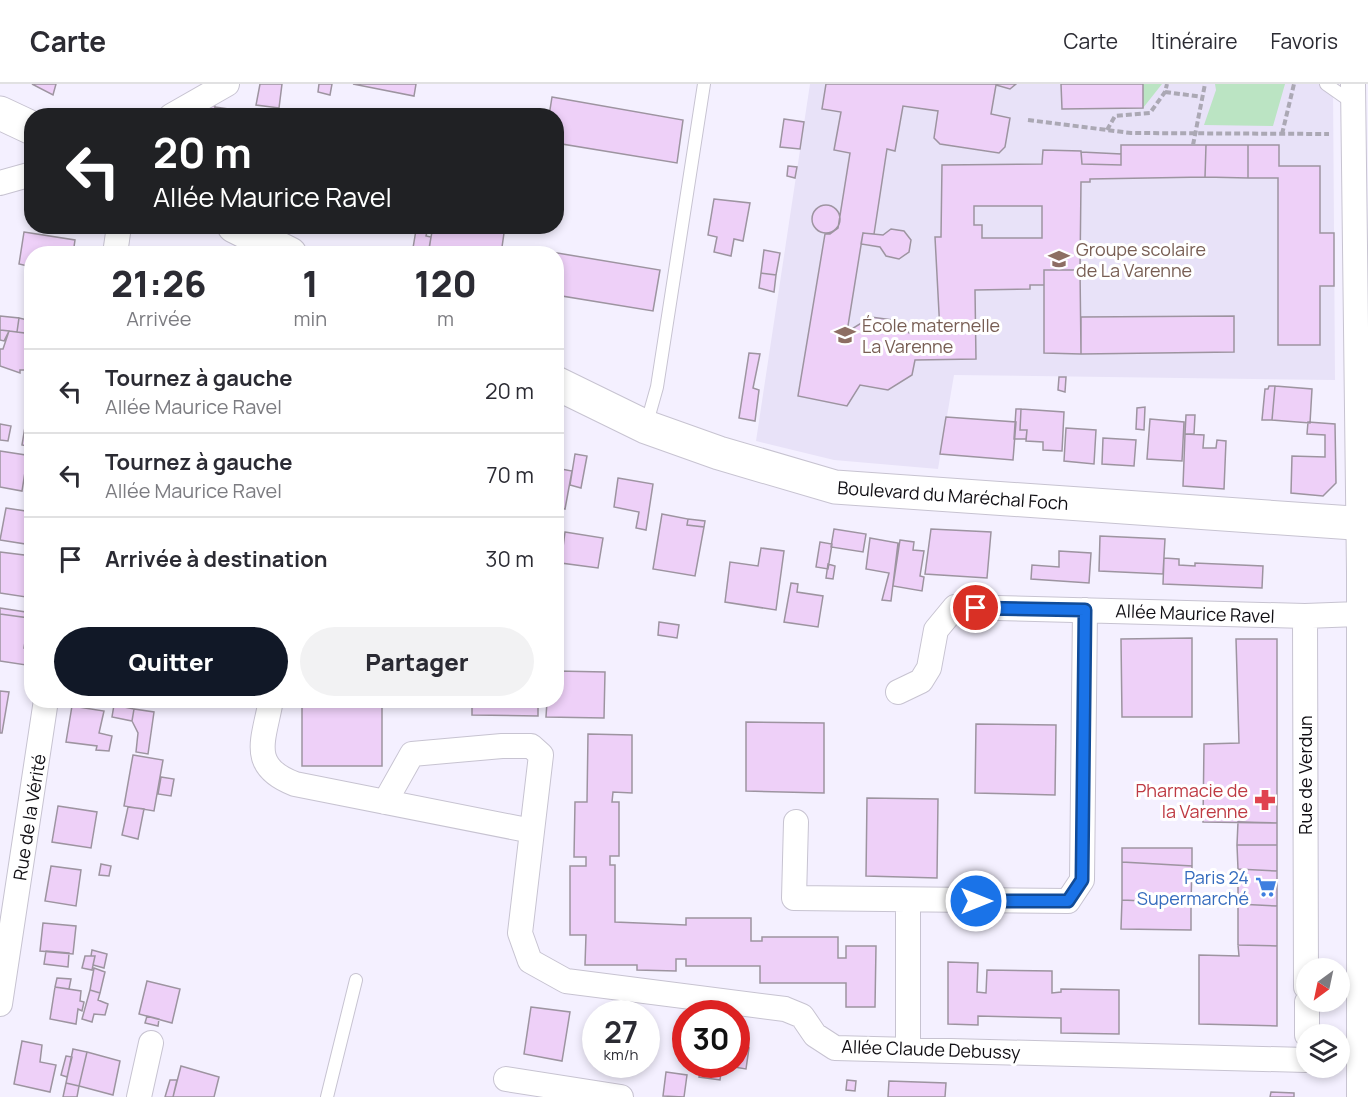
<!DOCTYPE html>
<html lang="fr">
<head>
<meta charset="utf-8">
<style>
	body { margin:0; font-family:Manrope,sans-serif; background:#f2f2f3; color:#2b2b33; height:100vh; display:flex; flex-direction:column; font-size:22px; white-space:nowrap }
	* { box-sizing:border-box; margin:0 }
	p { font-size:20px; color:#7c7c81 }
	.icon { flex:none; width:33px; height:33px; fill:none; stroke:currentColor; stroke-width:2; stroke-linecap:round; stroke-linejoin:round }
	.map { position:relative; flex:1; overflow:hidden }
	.details { position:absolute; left:24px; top:162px; width:540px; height:462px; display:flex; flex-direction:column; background:#fff; border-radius:24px; box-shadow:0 3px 9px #0003 }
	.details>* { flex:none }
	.guide { position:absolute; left:24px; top:24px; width:540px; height:126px; border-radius:24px; box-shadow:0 3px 9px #0003; background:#202124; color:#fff; overflow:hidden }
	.needle { width:39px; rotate:213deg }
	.controls { position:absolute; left:1296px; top:874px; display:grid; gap:12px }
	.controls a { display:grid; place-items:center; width:54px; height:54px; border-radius:50%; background:#fff; box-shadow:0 3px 9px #0003; font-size:30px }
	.speed { position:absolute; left:582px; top:916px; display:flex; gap:12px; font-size:30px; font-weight:700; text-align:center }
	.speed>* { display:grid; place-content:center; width:78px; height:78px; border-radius:50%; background:#fff; box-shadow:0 3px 9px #0003; line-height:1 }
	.speed small { font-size:15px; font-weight:400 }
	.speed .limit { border:9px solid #d22; background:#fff; color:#111 }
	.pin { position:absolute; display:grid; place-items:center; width:51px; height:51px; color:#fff; margin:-26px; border:3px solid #fff; border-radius:50%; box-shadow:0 2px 6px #0007 }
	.me { position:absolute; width:66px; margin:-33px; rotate:90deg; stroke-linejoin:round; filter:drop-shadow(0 0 4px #0008) }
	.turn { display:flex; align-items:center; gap:21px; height:126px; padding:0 30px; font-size:27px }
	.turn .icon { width:78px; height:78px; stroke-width:2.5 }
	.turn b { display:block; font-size:42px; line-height:51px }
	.eta { display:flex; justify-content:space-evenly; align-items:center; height:102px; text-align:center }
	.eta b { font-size:36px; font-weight:800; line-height:42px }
	.primary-button { display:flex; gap:12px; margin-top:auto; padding:12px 30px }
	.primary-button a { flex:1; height:69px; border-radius:36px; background:#111827; color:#fff; font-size:24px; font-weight:800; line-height:69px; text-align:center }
	.primary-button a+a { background:#f2f2f3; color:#2b2b33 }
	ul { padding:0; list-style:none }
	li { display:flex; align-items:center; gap:18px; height:84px; padding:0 30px; border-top:2px solid #e1e1e2 }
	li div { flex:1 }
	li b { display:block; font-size:22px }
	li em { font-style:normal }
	header { display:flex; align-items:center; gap:36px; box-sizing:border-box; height:84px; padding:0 30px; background:#fff; border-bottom:2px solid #e1e1e2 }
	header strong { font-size:28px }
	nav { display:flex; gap:33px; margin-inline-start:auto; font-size:21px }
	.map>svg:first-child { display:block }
	.built { fill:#e8e2f8 }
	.green { fill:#bbe4c3 }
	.building { fill:#eed0f8; stroke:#9d94a0; stroke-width:1.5; fill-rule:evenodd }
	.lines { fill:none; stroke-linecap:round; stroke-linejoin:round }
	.service-casing { stroke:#c7c3d1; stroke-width:14 }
	.minor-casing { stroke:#c7c3d1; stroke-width:26 }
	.secondary-casing { stroke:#c7c3d1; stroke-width:35 }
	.path { stroke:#aba8b4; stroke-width:4; stroke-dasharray:6 3; stroke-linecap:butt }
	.service { stroke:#fff; stroke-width:12 }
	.minor { stroke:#fff; stroke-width:24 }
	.secondary { stroke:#fff; stroke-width:33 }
	.route-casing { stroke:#114b97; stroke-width:15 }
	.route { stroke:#1a73e8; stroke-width:10 }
	.labels { text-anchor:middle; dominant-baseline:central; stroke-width:6; stroke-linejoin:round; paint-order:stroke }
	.education-label { font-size:18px; fill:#785e54; stroke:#fff; text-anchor:start }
	.street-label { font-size:18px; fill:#110f14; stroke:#fff }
	.health-label { font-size:18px; fill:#be3a42; stroke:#fff; text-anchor:end }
	.shop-label { font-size:18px; fill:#366cbe; stroke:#fff; text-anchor:end }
</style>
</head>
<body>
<header>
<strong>Carte</strong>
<nav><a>Carte</a><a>Itinéraire</a><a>Favoris</a></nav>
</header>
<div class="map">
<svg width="1368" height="1013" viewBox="0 0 1368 1013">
	<rect width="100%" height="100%" fill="#f4f0ff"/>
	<path class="built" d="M810 0H1333L1335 296 954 291 938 385 834 376 756 357Z"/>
	<path class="green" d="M1143 0H1162L1143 24Z
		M1215 0H1285L1273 42 1204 41 1216 6Z"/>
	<path class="building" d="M32 0H56L53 11Z
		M260 0H282L279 24 256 21Z
		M319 0H332L330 11 318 8Z
		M353 0H416L414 12Z
		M826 0H1016L1010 5 996 1 991 30 1010 34 1005 63 999 69 940 60 934 54 938 27 903 22 895 67 887 65 874 150 863 149 847 248 871 233 900 237 909 249 940 248 935 153H941L942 81 1042 80 1043 66 1081 67 1082 80 1121 81V61H1206L1205 93 1090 95V98H1081L1080 186H1044V201H1030V205L975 206 976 275 915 276 912 291 888 306 860 301 847 322 798 312 825 150H830L838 144 850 69 834 66 841 28 822 25ZM974 122H1042V154H982V141H974Z
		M1061 0H1143V24L1062 25Z
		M552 13 683 36 677 79 556 59V32H549Z
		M209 21 215 22 214 32H207Z
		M215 23 228 25 227 32H214Z
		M784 35 804 38 800 65 780 63Z
		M1206 61H1248V94L1205 93Z
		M1248 61H1279V82H1320V149H1334V202H1320V261H1278V94H1248Z
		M1081 68 1121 70V81L1082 80Z
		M788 82 797 83 795 94 787 92Z
		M714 115 750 119 743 157 734 155 731 172 714 168 717 153 708 151Z
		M812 135a14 14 0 1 1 28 0a14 14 0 1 1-28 0Z
		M433 142H505L501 170H428Z
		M891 145 904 147 911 156 909 168 899 175 886 172 880 163 861 160 863 149 883 151Z
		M416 146 427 148 426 152 431 153 429 166H425L424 170H412Z
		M24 148 75 156 73 170H32V183L19 180Z
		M527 164 660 186 653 227 556 211V170H527Z
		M764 166 780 169 776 191 761 189Z
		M1044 186H1080L1081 270 1044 269Z
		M761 189 776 191 774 208 759 204Z
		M0 232 19 234 17 248 0 246Z
		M1234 232V268L1081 270V233Z
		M19 234 32 237V250L17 248Z
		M0 246 9 247 4 257 0 256Z
		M9 247 32 250 26 286H20V289L0 282V265H3Z
		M749 269 760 270 753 304 759 306 755 337 739 334Z
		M1059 293H1066L1065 308 1058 306Z
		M1269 302H1275L1272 336H1262L1265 305H1268Z
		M1275 302 1312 305 1310 339 1272 336Z
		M31 307H32V363L22 361Z
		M1145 323 1144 346 1136 345 1137 324Z
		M1016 325H1021L1020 346H1027L1026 355H1014Z
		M1021 325 1064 328 1062 367 1043 366V358L1026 357 1027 346H1020Z
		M1186 331H1195L1194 350H1185Z
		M946 333 1016 338 1013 376 940 370Z
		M1150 335 1184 338 1182 377 1147 375Z
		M1308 338 1335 340 1336 399 1323 412 1291 409 1292 372 1325 373V351L1307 350Z
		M0 340 11 342 8 357 0 356Z
		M1066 344 1096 346 1094 380 1064 377Z
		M1185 350 1204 351 1203 364H1216L1217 356 1226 357 1224 405 1183 402Z
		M1103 354 1136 356 1134 382 1102 380Z
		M0 367 32 372V389L25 388 22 407 0 403Z
		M575 370 587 372 581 404 570 401Z
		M556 384 572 387 565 425 556 423Z
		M618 394 653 400 646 446 636 444 639 428 614 423Z
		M6 424 32 428V461L0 456Z
		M662 430 688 435 687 441 704 443 695 492 653 485Z
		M688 435 705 437 704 443 687 441Z
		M834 445 866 450 863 468 831 463Z
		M931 445 991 448 987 494 925 490Z
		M565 448 603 454 598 484 561 479Z
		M1100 452 1165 455 1163 490 1099 487Z
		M870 454 898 459 891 517 882 516 889 489 866 485Z
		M900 456 914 458 913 466 924 467 920 492 924 493 922 507 893 502Z
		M820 458 832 460 828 485 816 483Z
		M761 464 784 467 776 526 725 518 730 478 758 482Z
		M1059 467 1091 469 1089 499 1031 495 1032 481 1059 483Z
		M0 468 32 472 26 513 0 509Z
		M1164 474 1179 475V481L1195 482V479L1263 482 1262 504 1163 500Z
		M828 480 835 482 833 495 826 494Z
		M791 499 798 500 797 508 823 512 818 543 784 538Z
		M0 524 32 529 29 564H24L29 534 0 530Z
		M0 530 29 534 24 564H29L26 581 0 577Z
		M659 538 679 541 677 554 658 551Z
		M1192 554V633H1122L1121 555Z
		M1236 555H1277V739L1203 738 1204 660 1239 659Z
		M556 587 605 588 604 634 546 633 547 617 538 618V632L472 631V616H556Z
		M0 607 9 608 2 649H0Z
		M302 616H382V682H302Z
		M114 621 134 625 132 637 112 633Z
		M72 622 104 627 99 649 112 652 109 667 96 666 97 662 66 658Z
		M134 625 154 628 148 670 136 668 138 649 132 637Z
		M746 638 824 639V709L746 707Z
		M976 640 1056 641 1055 711 975 709Z
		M588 650 632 651V709L613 708 612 718H619V772H610V781H615V838L686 841V834H751V857H762V853H838V874H846V862H876L875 923H846V899H760V882H686V875H676V887L637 886V881H585L586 851H570V782H586V773H574L575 718H587Z
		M133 671 163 676 154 727 124 722Z
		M161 693 174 695 171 712 158 710Z
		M867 714 938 715 937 794 866 792Z
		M58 722 97 728 91 764 52 758Z
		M128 723 144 725 138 755 122 751Z
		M1238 738 1277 739V761H1237Z
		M1237 761H1277V787L1238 785Z
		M1122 764H1192V782L1122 778Z
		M1122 778 1192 782 1191 819 1122 816Z
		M101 780 111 782 109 792 99 791Z
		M51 782 81 786 76 822 45 817Z
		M1238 785 1277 787V822L1238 820Z
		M1122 816 1191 819V846L1121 845Z
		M1238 820 1277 822V862L1238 861Z
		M43 839 76 842 73 870 40 867Z
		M1238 861 1277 862V942L1199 940V871L1239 872Z
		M92 866 107 870 104 884 93 881 95 872H91Z
		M46 867 69 869 68 883 44 880Z
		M85 872H95L92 886 82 884Z
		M948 878 978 879 977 908 986 909 987 886 1052 887V909L1061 908V905L1119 906V950L1061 949V934L978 932V941L948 940Z
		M94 884 105 888 100 909 90 906Z
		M57 894 71 895 69 905 55 903Z
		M147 897 180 905 172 939 139 930Z
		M55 903 81 907 80 917 84 918 82 927 78 925 76 940 50 935Z
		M90 906 100 909 98 916 108 920 105 931 94 930 92 938 82 935Z
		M531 923 570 928 562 977 524 970Z
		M147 932 159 935 158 942 145 939Z
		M22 957 42 961 40 978 56 981 50 1008 14 1000Z
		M736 963 749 964 746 985 722 981 720 996 699 993 701 981H736Z
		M73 965 87 968 79 1002 66 999Z
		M87 968 120 977 113 1011 79 1002Z
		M66 972 72 973 67 993 61 991Z
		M181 982 219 993 214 1013H173Z
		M666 988 687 991 684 1013 663 1012Z
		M170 996H177L173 1013H165Z
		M847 996 856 997 855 1007 846 1006Z
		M889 997 946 999 945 1013H888Z
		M66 999 79 1002 77 1013H63Z
		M1271 1008 1294 1009V1013H1270Z"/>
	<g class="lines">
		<defs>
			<path id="service" d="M1326 0 1353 19
				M646 342 657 303 704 0
				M327 1013 356 896"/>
			<path id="minor" d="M1353 0 1359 488V1013
				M171 32 227 0
				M0 99 32 90
				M115 170 119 142
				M898 608 921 597 929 584 936 546 955 523 1305 532
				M271 616C264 656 248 682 295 700L532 747
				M385 718 412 670 502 662H531L541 671 520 849 530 877 566 897 785 925 802 932 815 951 835 964 1306 976
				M796 738 794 814 1068 817 1082 796 1085 526
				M1306 903 1305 532 1358 530
				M1307 918V951
				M0 920 46 616
				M908 964V817
				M506 995 621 1013
				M139 1013 151 959"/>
			<path id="secondary" d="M0 29 32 44
				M234 142 290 170
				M556 299 646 343 719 369 835 403 1368 440"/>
		</defs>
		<use href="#service" class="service-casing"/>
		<use href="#minor" class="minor-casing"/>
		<use href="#secondary" class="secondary-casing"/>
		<path class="path" d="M1165 8 1203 13
			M1028 36 1131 49 1329 50
			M1107 46 1115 32 1150 29 1165 8 1167 0
			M1282 50 1294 0
			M1193 61 1205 0"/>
		<use href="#service" class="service"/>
		<use href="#minor" class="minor"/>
		<use href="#secondary" class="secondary"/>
	</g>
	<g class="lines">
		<defs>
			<path id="route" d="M976 817H1068L1082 796 1085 526 976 524"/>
		</defs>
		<use href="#route" class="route-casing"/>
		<use href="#route" class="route"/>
	</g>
	<defs>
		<symbol id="school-bare" viewBox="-9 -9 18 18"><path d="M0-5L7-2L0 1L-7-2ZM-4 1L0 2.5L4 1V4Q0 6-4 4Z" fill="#8d6e63" stroke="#fff" stroke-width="2.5" paint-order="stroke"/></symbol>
		<symbol id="pharmacy-bare" viewBox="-9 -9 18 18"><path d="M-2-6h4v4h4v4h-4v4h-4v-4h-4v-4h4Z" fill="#e0444e" stroke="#fff" stroke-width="2.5" paint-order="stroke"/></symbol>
		<symbol id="supermarket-bare" viewBox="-9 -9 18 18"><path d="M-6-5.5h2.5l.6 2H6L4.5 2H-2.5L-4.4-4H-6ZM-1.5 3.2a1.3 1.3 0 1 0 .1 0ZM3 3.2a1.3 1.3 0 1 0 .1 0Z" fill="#3f7fe0" stroke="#fff" stroke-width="2.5" paint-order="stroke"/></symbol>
	</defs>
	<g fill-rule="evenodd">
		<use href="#school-bare" x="1044" y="160" width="30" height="30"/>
		<use href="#school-bare" x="830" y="236" width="30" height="30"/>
		<use href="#pharmacy-bare" x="1250" y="701" width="30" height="30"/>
		<use href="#supermarket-bare" x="1251" y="788" width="30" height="30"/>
	</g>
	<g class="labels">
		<g class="education-label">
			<text x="1076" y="165">Groupe scolaire<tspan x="1076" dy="21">de La Varenne</tspan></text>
			<text x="862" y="241">École maternelle<tspan x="862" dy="21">La Varenne</tspan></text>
		</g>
		<g class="street-label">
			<text transform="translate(953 411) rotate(4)">Boulevard du Maréchal Foch</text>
			<text transform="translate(1195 529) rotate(2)">Allée Maurice Ravel</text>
			<text transform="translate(1305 691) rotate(-90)">Rue de Verdun</text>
			<text transform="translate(29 733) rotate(-81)">Rue de la Vérité</text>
			<text transform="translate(931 965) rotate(2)">Allée Claude Debussy</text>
		</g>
		<g class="health-label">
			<text x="1248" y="706">Pharmacie de<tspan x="1248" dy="21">la Varenne</tspan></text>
		</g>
		<g class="shop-label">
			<text x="1249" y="793">Paris 24<tspan x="1249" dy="21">Supermarché</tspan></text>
		</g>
	</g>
</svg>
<div class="controls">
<a><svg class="needle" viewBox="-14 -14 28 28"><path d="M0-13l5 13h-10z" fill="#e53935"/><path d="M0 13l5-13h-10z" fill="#7c7c81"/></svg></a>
<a><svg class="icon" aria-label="layers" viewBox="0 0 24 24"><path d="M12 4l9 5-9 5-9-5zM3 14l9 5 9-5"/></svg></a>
</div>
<div class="speed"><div>27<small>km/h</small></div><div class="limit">30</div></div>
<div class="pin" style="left:976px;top:524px;background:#d93025"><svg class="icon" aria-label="arrive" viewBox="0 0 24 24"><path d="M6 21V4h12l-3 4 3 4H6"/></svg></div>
<svg class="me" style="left:976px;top:817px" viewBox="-20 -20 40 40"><circle r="17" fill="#1a73e8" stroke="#fff" stroke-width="3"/><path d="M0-11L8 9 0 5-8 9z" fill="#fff"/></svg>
<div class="guide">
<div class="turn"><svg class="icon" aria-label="left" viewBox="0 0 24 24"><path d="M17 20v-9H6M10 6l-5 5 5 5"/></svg><div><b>20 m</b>Allée Maurice Ravel</div></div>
</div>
<section class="details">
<div class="eta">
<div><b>21:26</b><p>Arrivée</p></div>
<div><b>1</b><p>min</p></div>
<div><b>120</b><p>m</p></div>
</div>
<ul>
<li><svg class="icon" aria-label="left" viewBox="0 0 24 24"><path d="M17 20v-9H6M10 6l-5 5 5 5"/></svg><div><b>Tournez à gauche</b><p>Allée Maurice Ravel</p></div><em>20 m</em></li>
<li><svg class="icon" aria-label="left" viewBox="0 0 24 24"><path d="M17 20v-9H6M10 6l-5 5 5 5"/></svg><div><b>Tournez à gauche</b><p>Allée Maurice Ravel</p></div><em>70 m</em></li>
<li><svg class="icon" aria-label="arrive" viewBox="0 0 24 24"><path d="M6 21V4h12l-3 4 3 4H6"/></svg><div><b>Arrivée à destination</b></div><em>30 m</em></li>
</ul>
<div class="primary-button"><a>Quitter</a><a>Partager</a></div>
</section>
</div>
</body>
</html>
